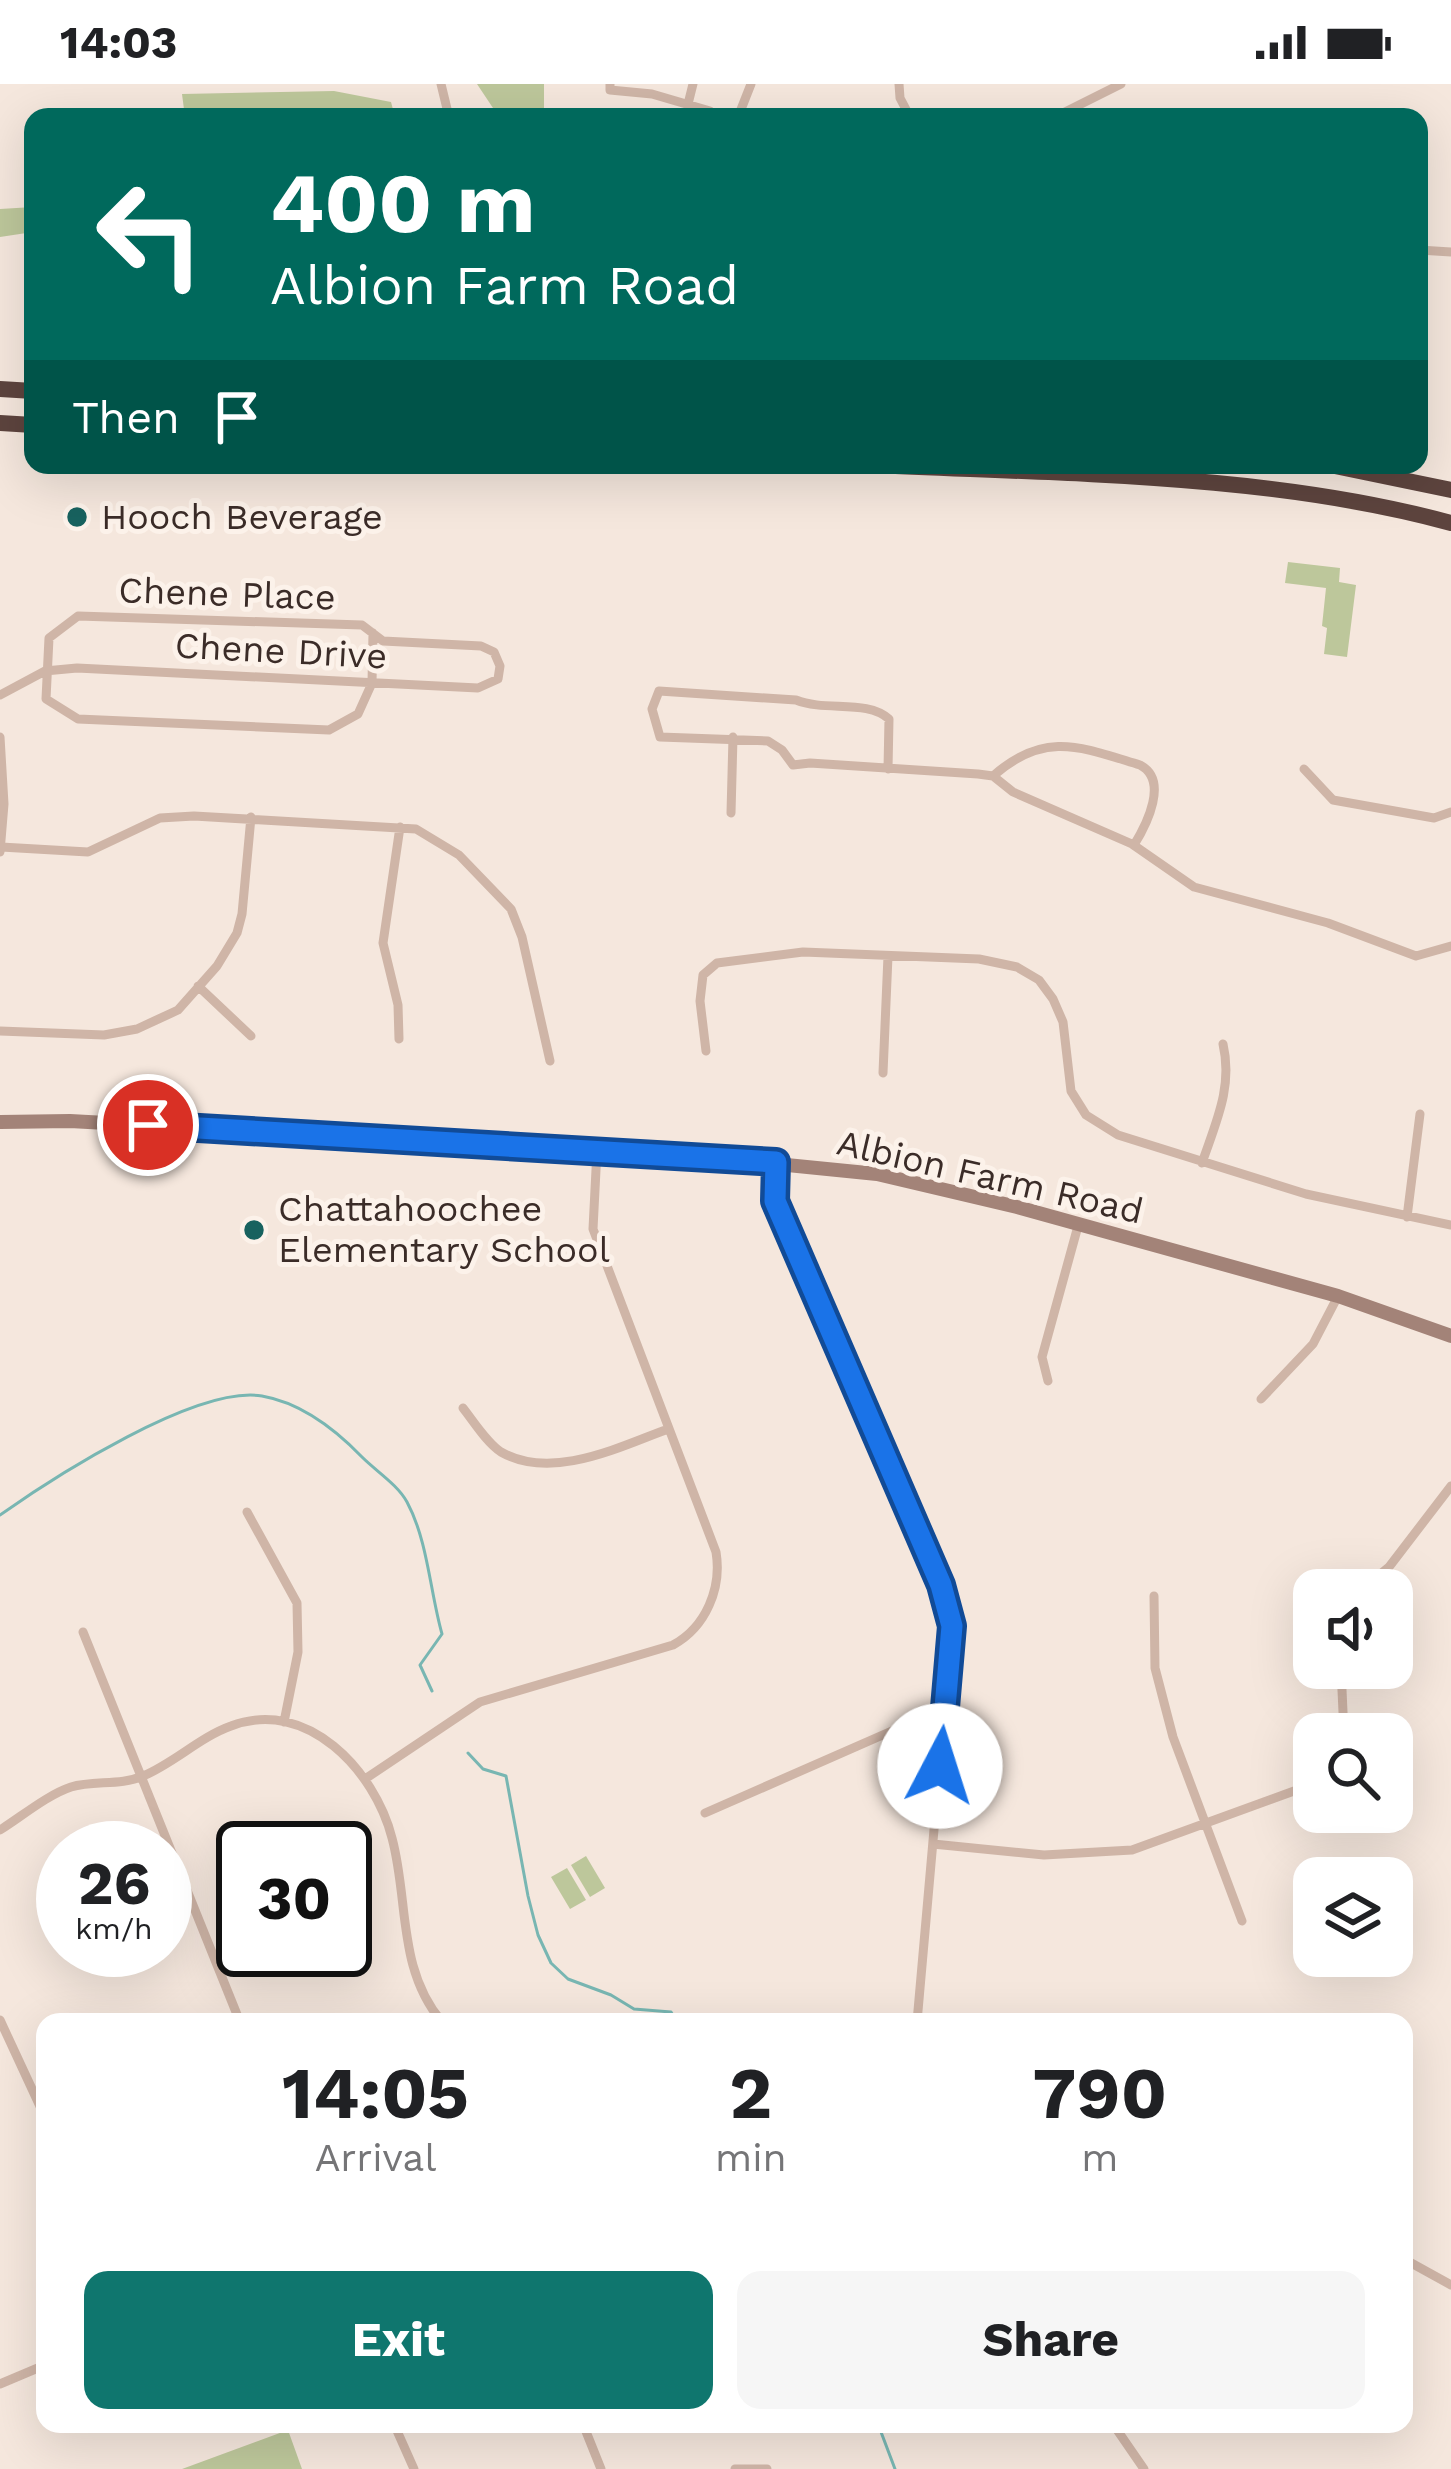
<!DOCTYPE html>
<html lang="en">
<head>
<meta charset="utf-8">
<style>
	body { margin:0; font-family:"Work Sans",sans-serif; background:#f6f6f6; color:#202124; height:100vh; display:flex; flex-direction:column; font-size:45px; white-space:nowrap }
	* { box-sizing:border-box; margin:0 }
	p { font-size:39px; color:#757577 }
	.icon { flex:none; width:66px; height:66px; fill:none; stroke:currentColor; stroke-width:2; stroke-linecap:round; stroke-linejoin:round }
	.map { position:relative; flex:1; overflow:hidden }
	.drawer { position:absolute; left:36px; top:1929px; width:1377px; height:420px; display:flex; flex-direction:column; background:#fff; border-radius:24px; box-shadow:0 12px 48px #0002 }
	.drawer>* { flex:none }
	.hud { position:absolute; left:24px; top:24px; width:1404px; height:366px; border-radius:24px; box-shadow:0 12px 48px #0002; background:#00695c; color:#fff; overflow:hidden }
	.fabs { position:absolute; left:1293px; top:1485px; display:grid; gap:24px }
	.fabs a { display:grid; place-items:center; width:120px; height:120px; border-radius:24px; background:#fff; box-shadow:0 12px 48px #0002; font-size:60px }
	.speed { position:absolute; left:36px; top:1737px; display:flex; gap:24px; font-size:60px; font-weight:700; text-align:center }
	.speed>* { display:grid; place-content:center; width:156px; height:156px; border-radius:50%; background:#fff; box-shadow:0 12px 48px #0002; line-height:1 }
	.speed small { font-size:30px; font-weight:400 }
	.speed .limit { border:6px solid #111; border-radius:18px; background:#fff; color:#111 }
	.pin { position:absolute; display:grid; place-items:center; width:102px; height:102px; color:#fff; margin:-51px; border:6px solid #fff; border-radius:50%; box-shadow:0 3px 12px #0007 }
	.me { position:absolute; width:132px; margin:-66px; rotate:5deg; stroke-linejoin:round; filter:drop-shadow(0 0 9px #0008) }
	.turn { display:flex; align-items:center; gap:42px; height:252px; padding:0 48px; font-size:54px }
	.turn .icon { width:156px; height:156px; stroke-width:2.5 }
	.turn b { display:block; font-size:84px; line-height:102px }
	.then { display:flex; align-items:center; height:114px; padding:0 48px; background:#0003; gap:24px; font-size:45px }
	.eta { display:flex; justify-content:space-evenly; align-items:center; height:204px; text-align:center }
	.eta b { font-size:72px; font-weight:700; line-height:84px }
	.cta { display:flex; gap:24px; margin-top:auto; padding:24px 48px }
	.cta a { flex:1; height:138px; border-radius:24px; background:#0f766e; color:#fff; font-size:48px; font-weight:700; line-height:138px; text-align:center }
	.cta a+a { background:#f6f6f6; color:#202124 }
	.status { display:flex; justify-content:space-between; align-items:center; height:84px; padding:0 60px; background:#fff; direction:ltr }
	.status svg { height:33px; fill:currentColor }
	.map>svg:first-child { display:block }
	.green { fill:#bdc79b }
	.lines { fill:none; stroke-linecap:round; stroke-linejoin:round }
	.stream { stroke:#78b6b2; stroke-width:3 }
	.street { stroke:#cfb5a7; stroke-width:9 }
	.secondary { stroke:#a38378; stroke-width:14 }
	.highway { stroke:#5d443e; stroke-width:16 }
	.route-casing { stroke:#114b97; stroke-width:30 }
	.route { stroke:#1a73e8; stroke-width:21 }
	.poi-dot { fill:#18625f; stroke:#fcf2ea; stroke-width:4.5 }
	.labels { text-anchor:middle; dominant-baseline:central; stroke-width:10; stroke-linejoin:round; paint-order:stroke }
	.poi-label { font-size:36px; fill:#3b2c28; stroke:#fcf2ea; text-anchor:start }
	.street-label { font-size:36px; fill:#3b2c28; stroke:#fcf2ea }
</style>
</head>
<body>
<div class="status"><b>14:03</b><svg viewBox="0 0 49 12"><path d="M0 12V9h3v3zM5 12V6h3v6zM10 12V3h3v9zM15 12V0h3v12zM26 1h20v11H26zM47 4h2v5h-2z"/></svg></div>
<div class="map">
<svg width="1451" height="2385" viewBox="0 0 1451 2385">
	<rect width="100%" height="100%" fill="#f5e7dd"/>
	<path class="green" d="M477 0H544V33H499Z
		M334 7 391 18 395 33H185L182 10Z
		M33 123V148L0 153V125Z
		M1288 478 1340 484 1339 498 1356 501 1347 573 1324 570 1327 544 1322 542 1326 504 1285 499Z
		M586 1772 605 1804 590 1813 571 1781Z
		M567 1784 586 1816 570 1825 551 1793Z
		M288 2346 302 2385H182Z"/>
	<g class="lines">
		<path class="stream" d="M0 1431C54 1393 197 1301 262 1312 302 1319 335 1345 362 1373 376 1387 398 1401 407 1418 428 1457 430 1508 442 1550L420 1581 432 1607
			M468 1669 483 1685 506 1692 528 1812 538 1851 551 1879 568 1895 611 1911 634 1925 671 1928 677 1938
			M878 2340 895 2385"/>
		<path class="street" d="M441 0 449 33
			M610 0V6L652 10 710 27
			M899 0 900 14 910 33
			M688 20 693 0
			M738 33 751 0
			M1055 33 1121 0
			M1419 166 1451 168
			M0 611 45 587 77 584 478 604 498 595 500 582 494 568 481 562 383 557 362 541 78 532 49 554 46 615 78 635 329 646 358 630 372 599 373 549
			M0 653 4 720 0 768
			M888 685 889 635C867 615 826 628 796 616L659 607 652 625 660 653 768 657 782 666 793 681 810 679 978 690 993 692 1013 708 1132 760 1194 803 1328 839 1416 872 1451 862
			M1304 685 1333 716 1434 734 1451 728
			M993 692C1045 646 1081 663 1140 681 1169 696 1147 740 1134 761
			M731 729 733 653
			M1 763 88 768 160 734 194 732 416 745 459 771 511 825 522 853 550 977
			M198 902 251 952
			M0 947 104 951 137 945 178 926 217 882 237 849 242 830 251 733
			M399 955 398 921 383 859 400 743
			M706 967 700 917 703 891 717 879 803 868 979 875 1017 883 1039 896 1053 915 1063 938 1071 1007 1086 1031 1118 1051 1306 1110 1451 1141
			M883 989 888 872
			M775 1078V1117L941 1501 952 1542 917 1938
			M1202 1079C1216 1038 1233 1003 1223 960
			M1407 1133 1420 1030
			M1048 1297 1042 1273 1078 1142
			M1261 1315 1313 1260 1338 1212
			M463 1324C474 1338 487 1359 501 1368 552 1397 619 1363 668 1345
			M247 1428 297 1519 298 1568 284 1638
			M1361 1506 1389 1483 1451 1402
			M1154 1512 1155 1584 1173 1653 1242 1837
			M83 1548 240 1938
			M1341 1584 1344 1650
			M365 1695 480 1618 673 1561C706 1543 722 1504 716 1468L593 1145 597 1066
			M1389 1728 1397 1743
			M705 1729 910 1639 944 1644
			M0 1746C21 1733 47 1711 71 1703 94 1696 120 1702 143 1692 174 1679 200 1653 231 1642 307 1613 375 1687 392 1754 409 1817 397 1885 442 1938
			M933 1760 1044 1771 1132 1766 1305 1703 1314 1694
			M0 1936 45 2033
			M1404 2175 1451 2201
			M0 2300 45 2281
			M394 2340 414 2385
			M583 2340 601 2385
			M1113 2340 1144 2385
			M735 2385H767"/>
		<path class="secondary" d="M0 1038 70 1037 688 1071 877 1090 1017 1123 1338 1212 1451 1252"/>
		<path class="highway" d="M0 305 33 307
			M0 339 33 341
			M872 381C1061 390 1268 389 1451 439
			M1330 381 1451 406"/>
	</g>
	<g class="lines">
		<defs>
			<path id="route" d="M148 1041 776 1078 775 1117 941 1501 952 1542 940 1682"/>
		</defs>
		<use href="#route" class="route-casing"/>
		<use href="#route" class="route"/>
	</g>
	<g class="poi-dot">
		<circle cx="77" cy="433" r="12"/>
		<circle cx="254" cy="1146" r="12"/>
	</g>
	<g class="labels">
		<g class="poi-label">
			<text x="101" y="433">Hooch Beverage</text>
			<text x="278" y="1125">Chattahoochee<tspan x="278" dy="41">Elementary School</tspan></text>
		</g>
		<g class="street-label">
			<text transform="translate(227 510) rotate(2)">Chene Place</text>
			<text transform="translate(281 567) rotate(3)">Chene Drive</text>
			<text transform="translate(990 1093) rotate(13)">Albion Farm Road</text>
		</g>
	</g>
</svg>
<div class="fabs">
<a><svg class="icon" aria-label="sound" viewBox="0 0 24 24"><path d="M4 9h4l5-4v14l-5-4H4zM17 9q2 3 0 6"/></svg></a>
<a><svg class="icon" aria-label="search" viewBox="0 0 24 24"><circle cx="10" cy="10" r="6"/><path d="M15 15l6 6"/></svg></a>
<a><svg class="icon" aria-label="layers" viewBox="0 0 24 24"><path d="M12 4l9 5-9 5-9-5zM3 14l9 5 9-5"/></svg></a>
</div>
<div class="speed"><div>26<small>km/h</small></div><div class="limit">30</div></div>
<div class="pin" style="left:148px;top:1041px;background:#d93025"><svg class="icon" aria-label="arrive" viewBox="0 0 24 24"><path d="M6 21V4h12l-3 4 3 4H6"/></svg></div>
<svg class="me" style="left:940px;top:1682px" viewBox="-20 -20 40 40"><circle r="19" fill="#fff"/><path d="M0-13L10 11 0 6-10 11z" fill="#1a73e8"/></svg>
<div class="hud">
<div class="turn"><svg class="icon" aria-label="left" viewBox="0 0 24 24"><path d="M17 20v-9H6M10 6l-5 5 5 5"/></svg><div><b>400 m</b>Albion Farm Road</div></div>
<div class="then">Then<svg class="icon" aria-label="arrive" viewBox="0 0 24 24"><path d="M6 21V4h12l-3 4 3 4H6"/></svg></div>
</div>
<section class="drawer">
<div class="eta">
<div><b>14:05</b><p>Arrival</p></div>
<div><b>2</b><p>min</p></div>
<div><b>790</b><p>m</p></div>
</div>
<div class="cta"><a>Exit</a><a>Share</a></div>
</section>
</div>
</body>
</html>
